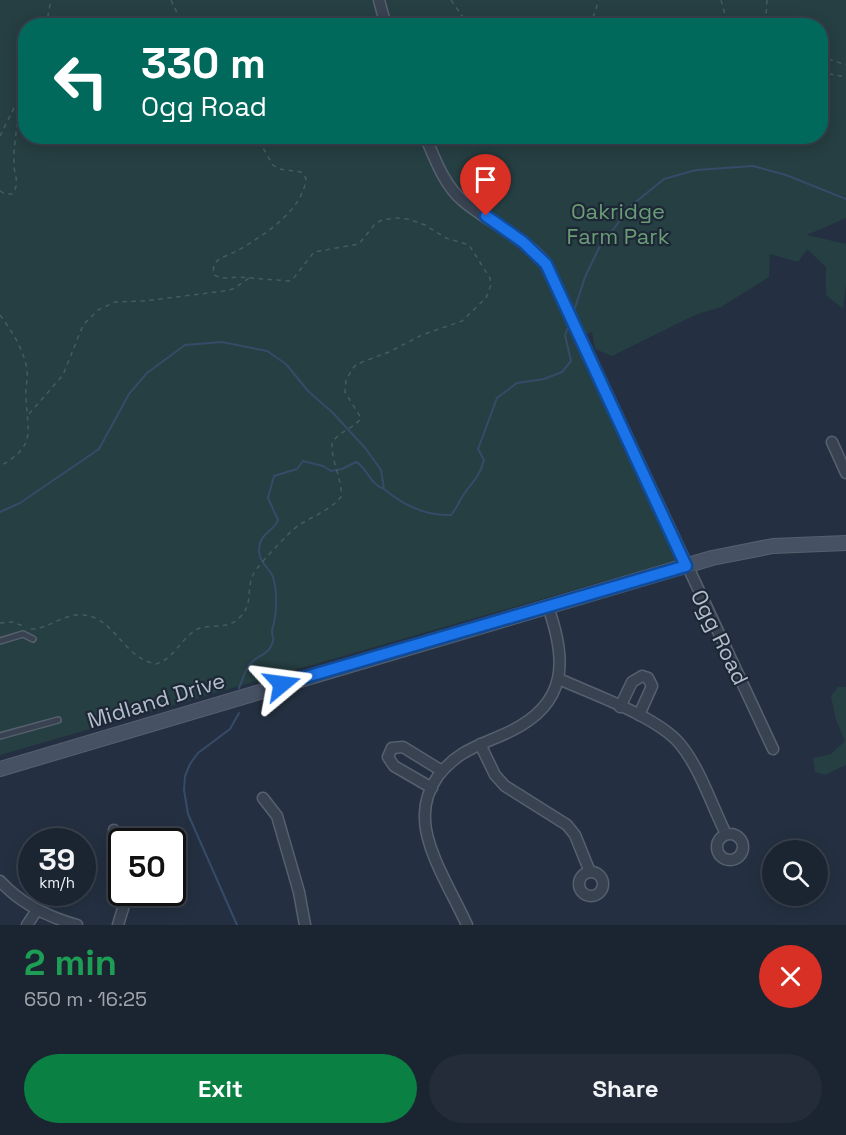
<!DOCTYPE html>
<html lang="en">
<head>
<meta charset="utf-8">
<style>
	body { margin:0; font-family:"Space Grotesk",sans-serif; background:#242c39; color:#f1f3f6; height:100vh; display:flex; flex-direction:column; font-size:22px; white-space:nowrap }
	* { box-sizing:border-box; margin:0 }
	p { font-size:20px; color:#a0a4ab }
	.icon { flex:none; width:33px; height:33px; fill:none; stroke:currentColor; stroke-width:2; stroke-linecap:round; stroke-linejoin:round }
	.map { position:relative; height:925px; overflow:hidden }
	.panel { display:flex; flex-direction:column; background:#1b2431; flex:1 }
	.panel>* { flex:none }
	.hud { position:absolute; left:18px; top:18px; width:810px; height:126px; border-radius:24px; box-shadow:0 3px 15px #0003,0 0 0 2px #39414d; background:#00695c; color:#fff; overflow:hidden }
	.controls { position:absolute; left:762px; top:840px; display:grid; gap:12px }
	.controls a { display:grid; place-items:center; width:66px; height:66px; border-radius:50%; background:#1b2431; box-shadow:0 3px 15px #0003,0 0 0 2px #39414d; font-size:30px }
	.speed { position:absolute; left:18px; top:828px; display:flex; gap:12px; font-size:30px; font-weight:700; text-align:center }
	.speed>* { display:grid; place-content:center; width:78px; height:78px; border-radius:50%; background:#1b2431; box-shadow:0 3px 15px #0003,0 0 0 2px #39414d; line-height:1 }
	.speed small { font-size:15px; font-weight:400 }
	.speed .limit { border:3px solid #111; border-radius:9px; background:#fff; color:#111 }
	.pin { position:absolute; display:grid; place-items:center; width:51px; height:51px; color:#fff; margin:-62px -26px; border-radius:50% 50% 50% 0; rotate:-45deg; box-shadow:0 0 6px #0007 }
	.pin .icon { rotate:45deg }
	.me { position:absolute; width:66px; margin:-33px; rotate:74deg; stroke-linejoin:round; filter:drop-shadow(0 0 4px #0008) }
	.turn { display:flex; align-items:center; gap:21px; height:126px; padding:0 24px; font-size:27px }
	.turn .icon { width:78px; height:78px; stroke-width:2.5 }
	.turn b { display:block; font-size:42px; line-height:51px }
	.round { display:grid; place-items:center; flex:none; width:63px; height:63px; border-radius:32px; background:#242c39 }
	.headline { display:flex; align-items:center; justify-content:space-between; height:102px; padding:0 24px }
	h1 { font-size:36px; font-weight:600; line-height:45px; color:#1e9e55 }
	.button { display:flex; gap:12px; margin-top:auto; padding:12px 24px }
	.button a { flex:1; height:69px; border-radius:36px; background:#0b8043; color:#fff; font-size:24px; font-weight:600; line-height:69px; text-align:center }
	.button a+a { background:#242c39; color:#f1f3f6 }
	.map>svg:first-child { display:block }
	.green { fill:#263f42; fill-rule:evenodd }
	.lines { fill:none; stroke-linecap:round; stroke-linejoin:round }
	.stream { stroke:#374b69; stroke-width:2 }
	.service-casing { stroke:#56606e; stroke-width:8 }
	.minor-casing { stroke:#56606e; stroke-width:13 }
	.secondary-casing { stroke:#56606e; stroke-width:16 }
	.path { stroke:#445c5f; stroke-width:1.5; stroke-dasharray:4.5 4.5; stroke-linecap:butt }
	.service { stroke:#384251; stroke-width:5 }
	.minor { stroke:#384251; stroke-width:10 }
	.secondary { stroke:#465164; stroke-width:14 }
	.route-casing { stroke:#114b97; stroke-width:15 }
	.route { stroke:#1a73e8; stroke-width:10 }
	.labels { text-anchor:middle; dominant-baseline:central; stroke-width:4.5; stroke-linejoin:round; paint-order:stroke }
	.park-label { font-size:22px; fill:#6a9d76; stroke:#1d2736 }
	.street-label { font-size:22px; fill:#b4bdcb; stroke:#1d2736 }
</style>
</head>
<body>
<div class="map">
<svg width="846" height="925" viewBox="0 0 846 925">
	<rect width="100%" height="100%" fill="#243041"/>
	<path class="green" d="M0 0H846V218L807 235 846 244V285L843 309 826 295V267L807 249 798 262 770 254 769 277 721 307 695 315 612 356 595 349 592 332 576 339 677 560 0 755ZM26 26H820V136H26Z
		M838 687H846V765L825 775 815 772 813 758 831 754 845 741 836 720 831 696Z"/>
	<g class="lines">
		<path class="stream" d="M574 311 585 277 599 248 632 205 664 179 696 170 753 166 786 175 846 199
			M0 512 20 503 99 449 129 394 147 373 185 345 222 342 267 351 286 364 308 391 333 413 366 449 381 470 384 489C403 505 425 516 451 515 457 508 459 501 464 494 474 479 478 480 484 460L478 449 497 398 517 383 544 379 562 372 571 361 565 335 570 322
			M239 688C242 681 244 673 248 667 254 655 270 656 273 641 274 635 272 639 272 632 272 627 273 628 274 623 277 610 277 590 273 577 269 568 258 561 259 549 260 532 274 532 278 520L268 498 274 476 297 469 303 461 323 466 331 471 342 469 356 462C368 468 368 483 384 489
			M237 925 188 814 184 790 185 776 190 764 198 753 230 729 239 713"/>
		<defs>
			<path id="service" d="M0 641 23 634 33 639
				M0 736 58 720"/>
			<path id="minor" d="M379 0 386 26
				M425 136C435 159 444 185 463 201 490 224 523 236 546 263L773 749
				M832 442 846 473
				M559 679C592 694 658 717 680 744 700 768 712 806 726 834
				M620 707 632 682 642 676 648 678 652 686 639 715
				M480 744 495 775 505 786 567 825 575 835 590 872
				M432 788 394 766 388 757 392 748 403 747 442 771
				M263 798 277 816 299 892 305 925
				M114 830 122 842
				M717 847a13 13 0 1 1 26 0a13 13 0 1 1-26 0Z
				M579 884a12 12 0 1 1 24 0a12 12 0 1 1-24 0Z
				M0 881C21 904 48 917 77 925
				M27 925 37 910
				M118 925 128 892
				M467 925C454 896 425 850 425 819 424 803 429 789 438 776 459 749 482 745 511 731 568 703 567 660 548 607"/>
			<path id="secondary" d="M0 769 712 558 773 546 846 543"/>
		</defs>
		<use href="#service" class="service-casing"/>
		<use href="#minor" class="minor-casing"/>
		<use href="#secondary" class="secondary-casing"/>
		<path class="path" d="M171 0 183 26
			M451 0 469 26
			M721 0 728 26
			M767 0 766 16 771 26
			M46 26 51 0
			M590 26 599 0
			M820 56 846 65
			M820 72 846 77
			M0 136 15 106 21 102 26 88
			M0 191 5 194H12C20 184 15 177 14 166 13 144 18 123 21 102
			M0 315C12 331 24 350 27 370 28 379 25 389 26 398 28 433 36 446 0 466
			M29 414 63 375 83 325 98 310 115 302 144 301 224 291 233 289 249 278
			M0 623 13 622 23 626
			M31 629C49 629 66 612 84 615 115 618 123 658 156 664 173 659 180 641 194 631 207 622 225 631 238 619 255 604 245 589 254 573 259 564 290 531 299 525 313 516 329 511 341 497 344 482 326 449 334 440 341 431 354 428 361 418L345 392 346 380 353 368 357 364 389 352 422 335 462 321 486 298 491 285 490 278 469 245 446 238 425 225 408 219 396 218 382 220 375 224 359 244 314 252 293 279 289 281 239 277 222 278 214 275C213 270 213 265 216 262 221 257 231 254 237 251 264 235 303 211 306 178L301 172 279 169 273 165 256 136"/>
		<use href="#service" class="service"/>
		<use href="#minor" class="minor"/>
		<use href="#secondary" class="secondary"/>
	</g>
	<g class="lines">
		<defs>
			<path id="route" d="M282 684 686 566 546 264 523 242 486 216"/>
		</defs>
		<use href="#route" class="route-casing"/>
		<use href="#route" class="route"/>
	</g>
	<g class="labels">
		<g class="park-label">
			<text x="618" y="211">Oakridge<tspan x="618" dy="25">Farm Park</tspan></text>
		</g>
		<g class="street-label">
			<text transform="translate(720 637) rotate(64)">Ogg Road</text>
			<text transform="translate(156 700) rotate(-17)">Midland Drive</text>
		</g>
	</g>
</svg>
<div class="controls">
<a><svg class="icon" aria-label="search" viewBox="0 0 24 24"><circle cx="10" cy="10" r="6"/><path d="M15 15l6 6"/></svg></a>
</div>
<div class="speed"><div>39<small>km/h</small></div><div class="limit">50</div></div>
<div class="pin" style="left:486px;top:216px;background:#d93025"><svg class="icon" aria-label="arrive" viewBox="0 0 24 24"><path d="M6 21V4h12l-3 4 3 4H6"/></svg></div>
<svg class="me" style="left:282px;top:684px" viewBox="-20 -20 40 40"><path d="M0-17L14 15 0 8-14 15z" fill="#1a73e8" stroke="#fff" stroke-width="4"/></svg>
<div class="hud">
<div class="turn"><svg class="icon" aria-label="left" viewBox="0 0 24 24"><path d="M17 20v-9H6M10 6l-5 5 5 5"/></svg><div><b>330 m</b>Ogg Road</div></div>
</div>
</div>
<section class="panel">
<div class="headline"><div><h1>2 min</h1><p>650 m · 16:25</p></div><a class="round" style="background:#d93025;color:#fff"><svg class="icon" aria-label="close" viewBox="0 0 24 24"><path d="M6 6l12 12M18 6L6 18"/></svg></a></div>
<div class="button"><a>Exit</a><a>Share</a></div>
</section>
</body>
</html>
